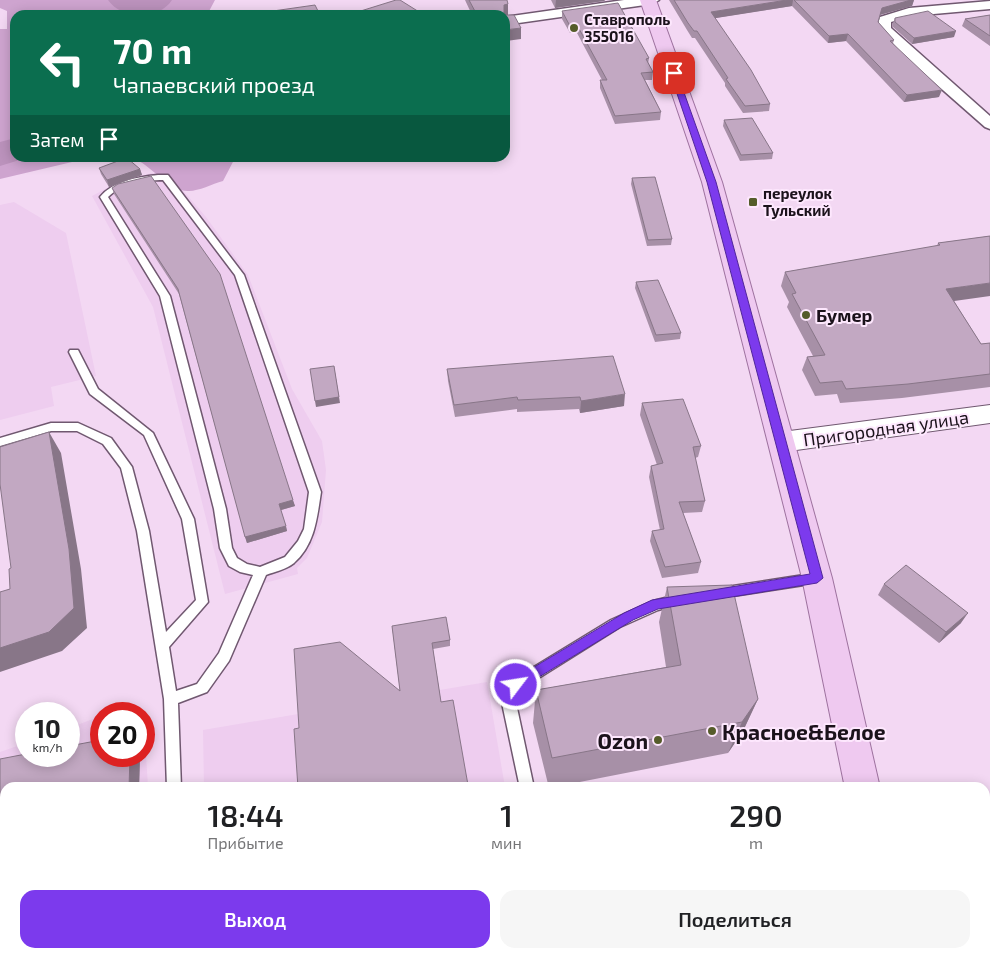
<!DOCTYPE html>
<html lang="ru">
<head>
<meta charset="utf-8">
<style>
	body { margin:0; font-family:"Exo 2",sans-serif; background:#f6f6f6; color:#202124; height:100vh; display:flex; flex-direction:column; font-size:19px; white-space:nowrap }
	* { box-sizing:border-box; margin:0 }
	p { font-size:16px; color:#757577 }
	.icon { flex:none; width:28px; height:28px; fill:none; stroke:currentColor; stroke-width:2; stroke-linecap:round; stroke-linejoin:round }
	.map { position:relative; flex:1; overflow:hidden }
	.drawer { position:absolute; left:0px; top:782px; width:990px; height:176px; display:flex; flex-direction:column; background:#fff; border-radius:15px 15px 0 0; box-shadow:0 2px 12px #0003 }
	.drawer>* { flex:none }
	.top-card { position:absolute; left:10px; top:10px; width:500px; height:152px; border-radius:15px; box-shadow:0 2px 12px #0003; background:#0b6e4f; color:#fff; overflow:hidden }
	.speed { position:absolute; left:15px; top:702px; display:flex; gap:10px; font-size:25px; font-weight:700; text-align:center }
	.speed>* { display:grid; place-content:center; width:65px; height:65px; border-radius:50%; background:#fff; box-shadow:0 2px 12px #0003; line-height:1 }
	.speed small { font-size:12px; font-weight:400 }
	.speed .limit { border:8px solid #d22; background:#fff; color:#111 }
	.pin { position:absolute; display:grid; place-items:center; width:42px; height:42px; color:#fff; margin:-21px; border-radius:10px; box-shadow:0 2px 8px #0006 }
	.me { position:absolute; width:55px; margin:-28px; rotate:59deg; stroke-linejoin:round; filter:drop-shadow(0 0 4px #0008) }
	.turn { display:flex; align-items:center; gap:18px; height:105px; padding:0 20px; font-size:22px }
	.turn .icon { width:65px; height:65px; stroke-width:2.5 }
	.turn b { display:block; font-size:35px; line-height:42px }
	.then { display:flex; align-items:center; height:48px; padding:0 20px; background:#0003; gap:10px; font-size:19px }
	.eta { display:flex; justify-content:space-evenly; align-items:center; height:85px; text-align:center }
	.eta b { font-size:30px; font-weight:600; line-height:35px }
	.action { display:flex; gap:10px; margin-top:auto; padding:10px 20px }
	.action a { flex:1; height:58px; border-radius:15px; background:#7c3aed; color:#fff; font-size:20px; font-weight:600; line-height:58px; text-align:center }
	.action a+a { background:#f6f6f6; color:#202124 }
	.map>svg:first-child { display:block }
	.built { fill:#eecdef }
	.forest { fill:#cea4cf }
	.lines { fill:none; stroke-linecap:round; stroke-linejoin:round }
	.river { fill:#bb92bc; fill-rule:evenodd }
	.lane-casing { stroke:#705870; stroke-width:3 }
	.street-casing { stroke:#705870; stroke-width:3 }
	.secondary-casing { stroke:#705870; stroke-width:2 }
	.primary-casing { stroke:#9e729f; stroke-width:2 }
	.lane { fill:#fff; fill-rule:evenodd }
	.street { fill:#fff; fill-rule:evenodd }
	.secondary { fill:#fff; fill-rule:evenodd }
	.primary { fill:#efc9f0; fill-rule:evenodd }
	.wall { fill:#a790a7 }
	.shaded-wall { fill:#887688 }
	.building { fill:#c2a8c2; stroke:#887688 }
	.route { fill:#7c3aed; stroke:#51269a }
	.poi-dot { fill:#555c2a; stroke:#fde7fd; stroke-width:2 }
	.labels { text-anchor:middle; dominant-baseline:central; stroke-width:4; stroke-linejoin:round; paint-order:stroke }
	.far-poi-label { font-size:15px; font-weight:bold; fill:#1b121b; stroke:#fde7fd; text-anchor:start }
	.poi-label { font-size:18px; font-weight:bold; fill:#1b121b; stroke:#fde7fd; text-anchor:start }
	.street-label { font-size:18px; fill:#1b121b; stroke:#fde7fd }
	.near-poi-label { font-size:21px; font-weight:bold; fill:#1b121b; stroke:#fde7fd; text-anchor:start }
</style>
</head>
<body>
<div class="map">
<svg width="990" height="958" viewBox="0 0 990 958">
	<rect width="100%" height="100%" fill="#f3d8f3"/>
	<path class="built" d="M151 173H168L206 217 248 275 292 389 322 441 326 470 322 522 307 558 297 568 298 574 225 594 153 307 92 196 107 188Z
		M14 202 66 233 96 376 51 387 54 406 0 420V205Z
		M487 682 505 787H204L203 730Z
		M101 716V756H144V722L148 787 5 788V945L0 946V752L26 743V756H69V728Z"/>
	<path class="forest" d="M0 0H215L207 15H15V158H89L0 179V29H7V11L0 8Z
		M133 158H235L223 181C212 184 199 191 189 191 170 192 151 165 133 158Z
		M275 954H813V958H255Z"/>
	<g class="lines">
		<path class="river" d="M108 0H172C158 21 122 20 108 0Z
			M15 138V158H26L0 166V142Z"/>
		<defs>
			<path id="lane" d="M158 175H168L244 275 321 492C317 518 315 544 294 563 287 569 274 572 266 575L229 661 207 692 178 703 181 788H167L164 699 137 531 121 468 103 444 77 431H51L0 446V438L51 423H78L111 438 132 467 149 531 166 632 196 600 182 519 144 435 90 394 69 352 70 350H78L98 389 153 433 194 519 208 602 169 647 176 691 197 684 219 653 253 575 240 572 229 566 220 548 214 509 160 296 100 197C113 181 138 177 158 175ZM163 180 235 275 309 492 304 529 298 541 285 557 260 567 247 564 237 558 232 548 226 509 170 296 108 197C121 184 145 180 163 180Z
				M817 573 821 574 823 578 821 582 817 583 720 598 716 597 714 593 716 589 720 588Z
				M677 595 681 596 683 600 681 604 658 610 620 627 521 689 516 703 534 788H520L502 703 511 681 611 620 653 601Z"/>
			<path id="street" d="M624 0H659L652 4 505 25V17Z
				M990 1V9L911 16 891 22V28L990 116V129L985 127 886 40 877 28 880 17 909 8Z
				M66 954H114L112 958H64Z"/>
			<path id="secondary" d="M990 405V423L782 452 773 449 769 442 773 435 782 432Z"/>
			<path id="primary" d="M640 0H656L722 182 832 578 880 788H845L802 578 702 182Z
				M877 954H915L916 958H876Z"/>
		</defs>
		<use href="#lane" class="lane-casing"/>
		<use href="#street" class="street-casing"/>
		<use href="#secondary" class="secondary-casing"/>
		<use href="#primary" class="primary-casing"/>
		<use href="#lane" class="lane"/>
		<use href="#street" class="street"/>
		<use href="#secondary" class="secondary"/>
		<use href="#primary" class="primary"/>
	</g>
	<path class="wall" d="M465 0H507L508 15 521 28V39L505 15H472Z
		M551 0H605L604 1 555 8Z
		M669 0H914L912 6 880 15 878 22 894 40 893 43 939 97 904 102 846 41 828 43 792 6 715 18 770 104 769 111 743 113 725 86V83L695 38H692L687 30Z
		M562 11 649 58 648 64 653 72 652 80H645L661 112 660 120 615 124 600 88V80H602L577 33H570L562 19Z
		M990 15V46L962 26 965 19Z
		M895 18 954 37 912 44 893 27V23Z
		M724 120 773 153 772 159 740 161 723 126Z
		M99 168 140 169 142 175 109 187 101 174Z
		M151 176 295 506 281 510 287 531 247 543 179 294 114 194 112 188Z
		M632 178 672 239 671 245 647 246 631 184Z
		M990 236 954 301 981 344 990 343V387L902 398 840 403 837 394 815 396 802 370 807 357 813 356 787 307 789 302 781 286 785 272 937 246 938 243Z
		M636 282 681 333 680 339 655 342 635 288Z
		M447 369 624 406 580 413 579 409 517 412V409L455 417 448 381Z
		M642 403 701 446 698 457 695 458 705 501 702 512 683 513 701 562 698 573 662 578 650 541 652 531 660 530 649 477 651 466 657 465 640 415Z
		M884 584 961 623 939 643 878 595Z
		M667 587 758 699 743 731 728 753 549 788 533 723 536 690 666 667 659 622Z
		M392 626 450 640V646L433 649 441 702 468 788H298L299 728 400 691Z
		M101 756H140L139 788H5V855L0 856V759Z"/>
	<path class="shaded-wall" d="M556 0H605L604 1 555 8Z
		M787 0H793L792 6 710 19 711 12Z
		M911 0H914L912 6 879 15 882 8Z
		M508 4V15H504V5Z
		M577 25V33H570V26Z
		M521 28V39L505 41V30Z
		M956 31 954 37 912 44 914 38Z
		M848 34 846 41 828 43 829 36Z
		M942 90 939 97 904 102 907 95Z
		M140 169 142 175 109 187 107 180Z
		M990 283V296L940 303 946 289Z
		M334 366 340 403 316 407 315 401Z
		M625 394 624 406 580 413 581 401Z
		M49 432 61 453 81 569 87 628 62 651 0 672V648Z
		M293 500 295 506 281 510 279 504Z
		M286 526 287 531 247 543 245 537Z
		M968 613 961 623 939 643 946 632Z
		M758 699 743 731 728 753 742 722Z
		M130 756H140L139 788H129Z"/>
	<path class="building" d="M396 0H400L424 15H347L351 14Z
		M469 0H507L508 4 504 5V15H477Z
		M674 0H787L711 12 751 70 770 104 745 106 726 79 728 78 697 31H694L688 23Z
		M794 0H911L882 8 878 22 894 40 890 41 942 90 907 95 848 34 829 36Z
		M618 3 649 58 646 59 653 72 641 73 661 112 615 116 600 80H607L577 25 570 26 562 11Z
		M315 5 320 15H275L273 11Z
		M928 11 956 31 914 38 895 22V18Z
		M505 15H514L521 28 505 30Z
		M990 15V36L965 19Z
		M752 118 773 153 741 155 724 120Z
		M126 158H127L140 169 107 180 99 168Z
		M151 176 220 274 293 500 279 504 286 526 245 537 178 289 112 188 118 184Z
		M655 177 672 239 648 240 632 178Z
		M990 236V283L946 289 981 344 990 343V374L908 384 846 389 842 381 820 383 807 357 825 355 792 294 796 293 785 272 940 245 938 243Z
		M658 280 681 333 656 335 636 282Z
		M613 356 625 394 581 401 580 397 518 400 517 397 454 405 447 369Z
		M334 366 339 397 315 401 310 369Z
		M683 399 701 446 693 447 705 501 679 502 701 562 665 567 652 531 664 529 651 466 663 463 642 403Z
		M49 432 69 549 74 608 49 632 0 648V592L10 589 9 569 11 568 0 484V447Z
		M906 565 968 613 946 632 884 584Z
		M732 585 758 699 742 722 552 758 536 690 681 665 667 587Z
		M446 617 450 640 432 643 441 702 453 700 468 785 456 788H298L294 729 299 728 294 649 340 642 400 691 392 626Z
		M101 740V756H130L129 788H5V851L2 852V842H0V759L26 754V756H69V746Z"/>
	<path class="route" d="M674 71 677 73 716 182 823 578 817 583 658 609 633 620 516 691 511 689 509 685 511 681 624 613 652 600 810 574 707 182 670 73Z"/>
	<g class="poi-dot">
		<circle cx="574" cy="28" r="5"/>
		<rect x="748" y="197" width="10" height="10" rx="2.5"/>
		<circle cx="806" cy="315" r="5"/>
		<circle cx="712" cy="731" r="5"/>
		<circle cx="658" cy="740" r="5"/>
	</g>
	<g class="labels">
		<g class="far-poi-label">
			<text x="584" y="19">Ставрополь<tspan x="584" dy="17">355016</tspan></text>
			<text x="763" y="193">переулок<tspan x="763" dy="17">Тульский</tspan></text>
		</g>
		<g class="poi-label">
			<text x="816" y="315">Бумер</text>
		</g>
		<g class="street-label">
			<text transform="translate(886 428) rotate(-8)">Пригородная улица</text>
		</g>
		<g class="near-poi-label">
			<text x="722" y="731">Красное&amp;Белое</text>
			<text x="648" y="740" text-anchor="end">Ozon</text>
		</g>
	</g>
</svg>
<div class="speed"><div>10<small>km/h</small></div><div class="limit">20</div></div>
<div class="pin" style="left:674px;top:73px;background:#d93025"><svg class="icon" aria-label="arrive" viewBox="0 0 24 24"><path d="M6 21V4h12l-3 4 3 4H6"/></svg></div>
<svg class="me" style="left:516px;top:685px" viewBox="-20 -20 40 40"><circle r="17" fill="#7c3aed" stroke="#fff" stroke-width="3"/><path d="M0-11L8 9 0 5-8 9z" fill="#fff"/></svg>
<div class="top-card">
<div class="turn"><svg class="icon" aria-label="left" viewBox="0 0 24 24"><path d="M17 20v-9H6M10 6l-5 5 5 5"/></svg><div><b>70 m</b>Чапаевский проезд</div></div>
<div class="then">Затем<svg class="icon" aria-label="arrive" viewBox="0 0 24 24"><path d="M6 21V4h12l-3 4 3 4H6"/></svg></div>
</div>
<section class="drawer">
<div class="eta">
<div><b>18:44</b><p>Прибытие</p></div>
<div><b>1</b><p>мин</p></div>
<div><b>290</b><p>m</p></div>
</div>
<div class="action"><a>Выход</a><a>Поделиться</a></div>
</section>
</div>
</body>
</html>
